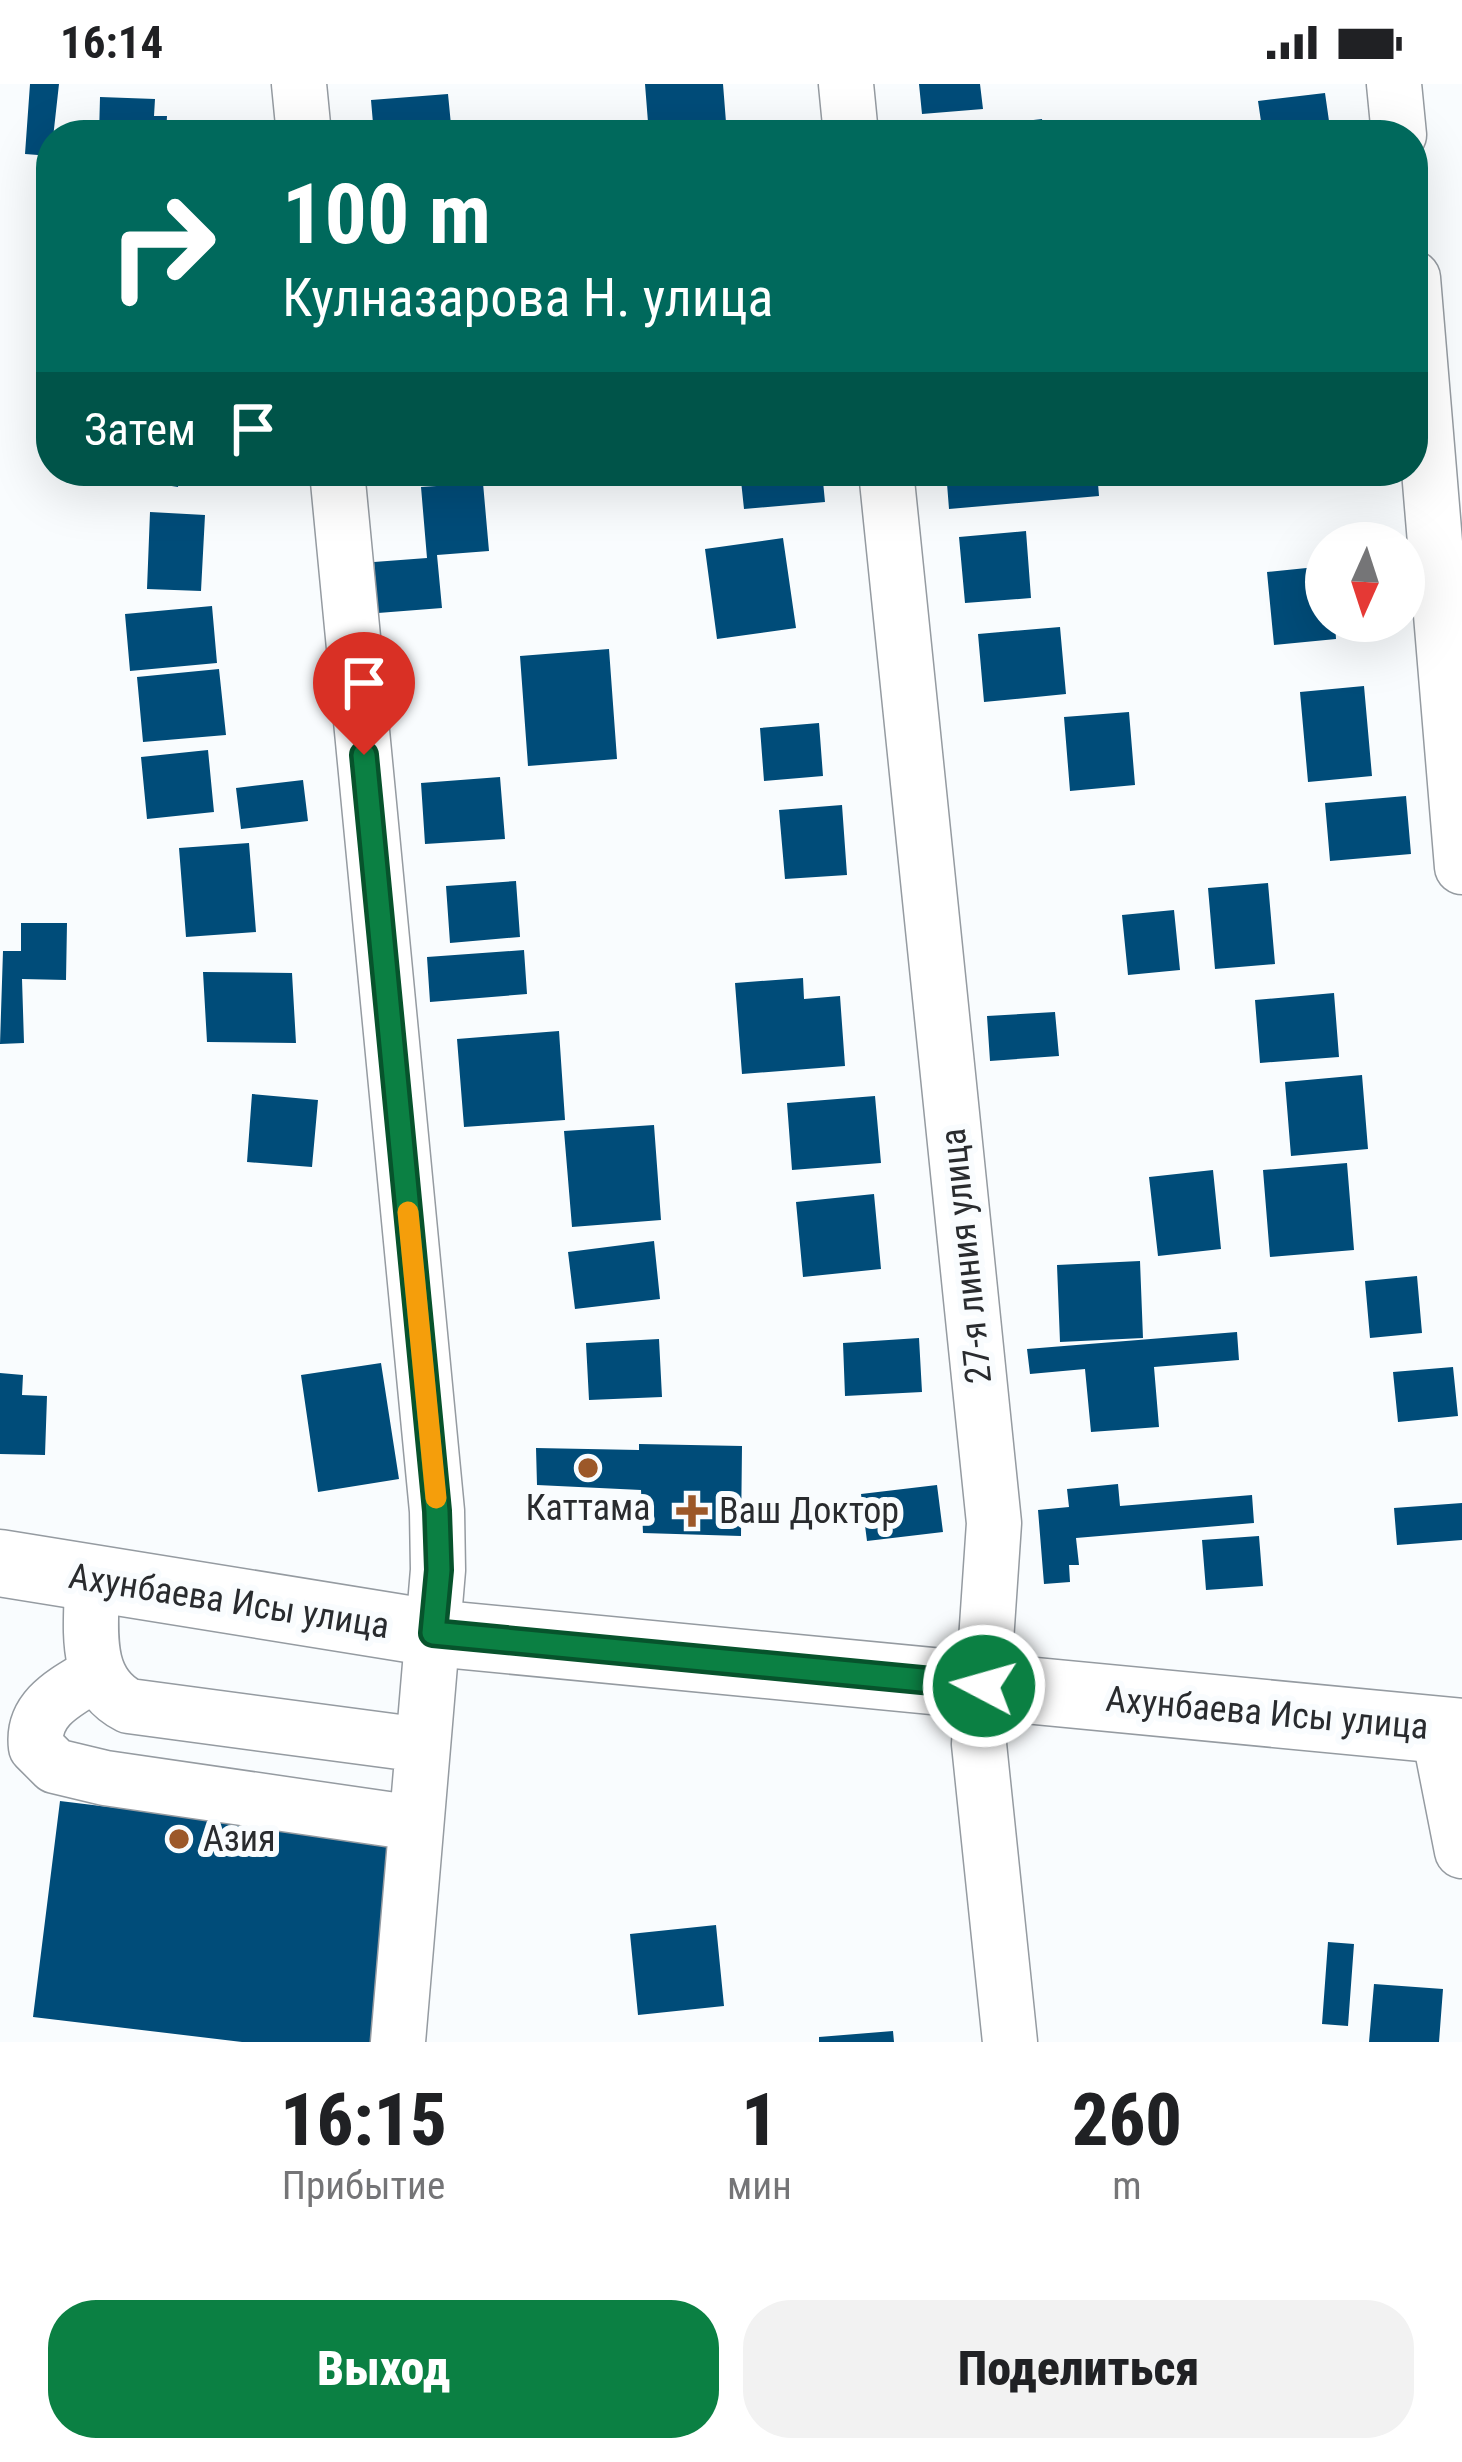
<!DOCTYPE html>
<html lang="ru">
<head>
<meta charset="utf-8">
<style>
	body { margin:0; font-family:"Roboto Condensed",sans-serif; background:#f2f2f2; color:#202124; height:100vh; display:flex; flex-direction:column; font-size:45px; white-space:nowrap }
	* { box-sizing:border-box; margin:0 }
	p { font-size:39px; color:#757577 }
	.icon { flex:none; width:66px; height:66px; fill:none; stroke:currentColor; stroke-width:2; stroke-linecap:round; stroke-linejoin:round }
	.map { position:relative; height:1958px; overflow:hidden }
	.side { display:flex; flex-direction:column; background:#fff; flex:1 }
	.side>* { flex:none }
	.hud { position:absolute; left:36px; top:36px; width:1392px; height:366px; border-radius:48px; box-shadow:0 12px 48px #0002; background:#00695c; color:#fff; overflow:hidden }
	.needle { width:78px; rotate:183deg }
	.buttons { position:absolute; left:1305px; top:438px; display:grid; gap:24px }
	.buttons a { display:grid; place-items:center; width:120px; height:120px; border-radius:50%; background:#fff; box-shadow:0 12px 48px #0002; font-size:60px }
	.pin { position:absolute; display:grid; place-items:center; width:102px; height:102px; color:#fff; margin:-123px -51px; border-radius:50% 50% 50% 0; rotate:-45deg; box-shadow:0 0 12px #0007 }
	.pin .icon { rotate:45deg }
	.me { position:absolute; width:132px; margin:-66px; rotate:276deg; stroke-linejoin:round; filter:drop-shadow(0 0 9px #0008) }
	.turn { display:flex; align-items:center; gap:42px; height:252px; padding:0 48px; font-size:54px }
	.turn .icon { width:156px; height:156px; stroke-width:2.5 }
	.turn b { display:block; font-size:84px; line-height:102px }
	.then { display:flex; align-items:center; height:114px; padding:0 48px; background:#0003; gap:24px; font-size:45px }
	.eta { display:flex; justify-content:space-evenly; align-items:center; height:204px; text-align:center }
	.eta b { font-size:72px; font-weight:800; line-height:84px }
	.action { display:flex; gap:24px; margin-top:auto; padding:24px 48px }
	.action a { flex:1; height:138px; border-radius:48px; background:#0b8043; color:#fff; font-size:48px; font-weight:800; line-height:138px; text-align:center }
	.action a+a { background:#f2f2f2; color:#202124 }
	.status { display:flex; justify-content:space-between; align-items:center; height:84px; padding:0 60px; background:#fff; direction:ltr }
	.status svg { height:33px; fill:currentColor }
	.map>svg:first-child { display:block }
	.building { fill:#004c79 }
	.lines { fill:none; stroke-linecap:round; stroke-linejoin:round }
	.minor-casing { stroke:#959ba1; stroke-width:57 }
	.major-casing { stroke:#959ba1; stroke-width:69 }
	.minor { stroke:#fff; stroke-width:54 }
	.major { stroke:#fff; stroke-width:66 }
	.route-casing { stroke:#07532c; stroke-width:30 }
	.route { stroke:#0b8043; stroke-width:21 }
	.slow { stroke:#f59e0b; stroke-width:21 }
	.poi-dot { fill:#9c5829; stroke:#f9fcfe; stroke-width:4.5 }
	.labels { text-anchor:middle; dominant-baseline:central; stroke-width:12; stroke-linejoin:round; paint-order:stroke }
	.street-label { font-size:36px; fill:#292b2e; stroke:#f9fcfe }
	.poi-label { font-size:36px; fill:#292b2e; stroke:#f9fcfe; text-anchor:start }
</style>
</head>
<body>
<div class="status"><b>16:14</b><svg viewBox="0 0 49 12"><path d="M0 12V9h3v3zM5 12V6h3v6zM10 12V3h3v9zM15 12V0h3v12zM26 1h20v11H26zM47 4h2v5h-2z"/></svg></div>
<div class="map">
<svg width="1462" height="1958" viewBox="0 0 1462 1958">
	<rect width="100%" height="100%" fill="#f9fcfe"/>
	<path class="building" d="M30 0H59L51 72 25 70Z
		M645 0H723L727 51H649Z
		M919 0H980L983 25 922 30Z
		M1325 9 1331 51H1263L1258 17Z
		M448 10 452 51H374L371 16Z
		M100 13 155 15 154 32H167L166 51H99Z
		M1042 35 1044 51H974V43Z
		M77 387H180L178 403Z
		M740 387H822L825 418 744 425Z
		M946 387H1097L1099 412 949 425Z
		M483 399 489 467 437 471 442 524 378 529 374 478 427 474 421 403Z
		M150 428 205 431 201 507 147 505Z
		M1026 447 1031 514 965 519 959 453Z
		M783 454 796 544 717 555 705 465Z
		M1326 482V537H1335L1336 555 1274 561 1267 488Z
		M212 522 217 579 130 587 125 530Z
		M1060 543 1066 610 984 618 978 550Z
		M609 565 617 675 528 682 520 572Z
		M219 585 226 651 143 658 137 593Z
		M1364 602 1372 692 1308 698 1300 608Z
		M1129 628 1135 701 1070 707 1064 633Z
		M819 639 823 692 764 697 760 644Z
		M208 666 214 728 147 735 141 673Z
		M500 693 505 755 425 760 421 699Z
		M303 696 308 737 241 745 236 704Z
		M1406 712 1411 770 1330 777 1325 719Z
		M842 721 847 791 785 795 779 726Z
		M249 759 256 848 186 853 179 764Z
		M516 797 520 853 450 859 446 802Z
		M1268 799 1275 880 1215 885 1208 804Z
		M1174 826 1180 886 1128 891 1122 831Z
		M21 839H67L66 896 22 895 24 959 0 960 3 867H21Z
		M524 866 527 910 430 918 427 873Z
		M203 888 292 889 296 959 207 958Z
		M803 894 804 915 840 912 845 982 742 990 735 899Z
		M1334 909 1339 973 1260 979 1255 916Z
		M1055 928 1059 972 990 977 987 932Z
		M559 947 565 1036 464 1043 457 955Z
		M1362 991 1368 1065 1291 1072 1285 998Z
		M252 1010 318 1016 312 1083 247 1078Z
		M875 1012 881 1079 792 1086 787 1019Z
		M654 1041 661 1136 572 1143 564 1047Z
		M1347 1079 1354 1166 1270 1173 1263 1086Z
		M1213 1086 1221 1165 1158 1172 1149 1093Z
		M874 1110 881 1185 803 1193 796 1118Z
		M654 1157 660 1215 575 1225 568 1168Z
		M1140 1177 1143 1254 1060 1258 1057 1181Z
		M1417 1192 1422 1249 1370 1254 1365 1197Z
		M1237 1248 1239 1276 1154 1283 1159 1343 1091 1348 1085 1285 1030 1290 1027 1265Z
		M919 1254 922 1308 845 1312 843 1259Z
		M659 1255 662 1313 589 1316 586 1259Z
		M381 1279 399 1395 318 1408 301 1291Z
		M1453 1283 1458 1332 1398 1338 1393 1288Z
		M0 1289 23 1291 22 1311 47 1312 45 1371 0 1370Z
		M639 1360 742 1362 741 1452 643 1449 641 1406 537 1401 536 1364 639 1366Z
		M1118 1400 1120 1422 1252 1411 1254 1439 1076 1454 1079 1481H1069L1070 1498 1044 1500 1038 1426 1069 1423 1067 1405Z
		M937 1401 943 1448 867 1457 861 1410Z
		M1462 1419V1456L1397 1461 1394 1424Z
		M1259 1452 1263 1502 1206 1506 1202 1456Z
		M60 1717 404 1759 380 1958H242L33 1933Z
		M716 1841 724 1922 638 1931 630 1850Z
		M1328 1858 1354 1860 1348 1942 1322 1940Z
		M1374 1900 1443 1905 1439 1958H1369Z
		M893 1947 894 1958H819V1953Z"/>
	<g class="lines">
		<defs>
			<path id="minor" d="M299 0 304 51
				M846 0 851 51
				M1394 0 1399 51
				M1413 194 1462 783
				M337 387 437 1427 438 1486 398 1958
				M886 387 994 1439 979 1660 1010 1958
				M92 1496C92 1541 81 1598 129 1622L422 1661
				M97 1589C68 1607 31 1623 36 1663L55 1682 105 1694 415 1739
				M1438 1645 1462 1767"/>
			<path id="major" d="M0 1479 433 1549 1462 1648"/>
		</defs>
		<use href="#minor" class="minor-casing"/>
		<use href="#major" class="major-casing"/>
		<use href="#minor" class="minor"/>
		<use href="#major" class="major"/>
	</g>
	<g class="lines">
		<defs>
			<path id="route" d="M364 671 437 1427 439 1486 433 1549 984 1602"/>
		</defs>
		<use href="#route" class="route-casing"/>
		<use href="#route" class="route"/>
		<path class="slow" d="M408 1128 436 1414"/>
	</g>
	<g class="poi-dot">
		<circle cx="588" cy="1384" r="12"/>
		<path d="M686 1409h12v12h12v12h-12v12h-12v-12h-12v-12h12z"/>
		<circle cx="179" cy="1755" r="12"/>
	</g>
	<g class="labels">
		<g class="street-label">
			<text transform="translate(966 1172) rotate(-96)">27-я линия улица</text>
			<text transform="translate(229 1517) rotate(9)">Ахунбаева Исы улица</text>
			<text transform="translate(1267 1629) rotate(5)">Ахунбаева Исы улица</text>
		</g>
		<g class="poi-label">
			<text x="588" y="1424" text-anchor="middle">Каттама</text>
			<text x="719" y="1427">Ваш Доктор</text>
			<text x="203" y="1755">Азия</text>
		</g>
	</g>
</svg>
<div class="buttons">
<a><svg class="needle" viewBox="-14 -14 28 28"><path d="M0-13l5 13h-10z" fill="#e53935"/><path d="M0 13l5-13h-10z" fill="#757577"/></svg></a>
</div>
<div class="pin" style="left:364px;top:671px;background:#d93025"><svg class="icon" aria-label="arrive" viewBox="0 0 24 24"><path d="M6 21V4h12l-3 4 3 4H6"/></svg></div>
<svg class="me" style="left:984px;top:1602px" viewBox="-20 -20 40 40"><circle r="17" fill="#0b8043" stroke="#fff" stroke-width="3"/><path d="M0-11L8 9 0 5-8 9z" fill="#fff"/></svg>
<div class="hud">
<div class="turn"><svg class="icon" aria-label="right" viewBox="0 0 24 24"><path d="M7 20v-9h11M14 6l5 5-5 5"/></svg><div><b>100 m</b>Кулназарова Н. улица</div></div>
<div class="then">Затем<svg class="icon" aria-label="arrive" viewBox="0 0 24 24"><path d="M6 21V4h12l-3 4 3 4H6"/></svg></div>
</div>
</div>
<section class="side">
<div class="eta">
<div><b>16:15</b><p>Прибытие</p></div>
<div><b>1</b><p>мин</p></div>
<div><b>260</b><p>m</p></div>
</div>
<div class="action"><a>Выход</a><a>Поделиться</a></div>
</section>
</body>
</html>
